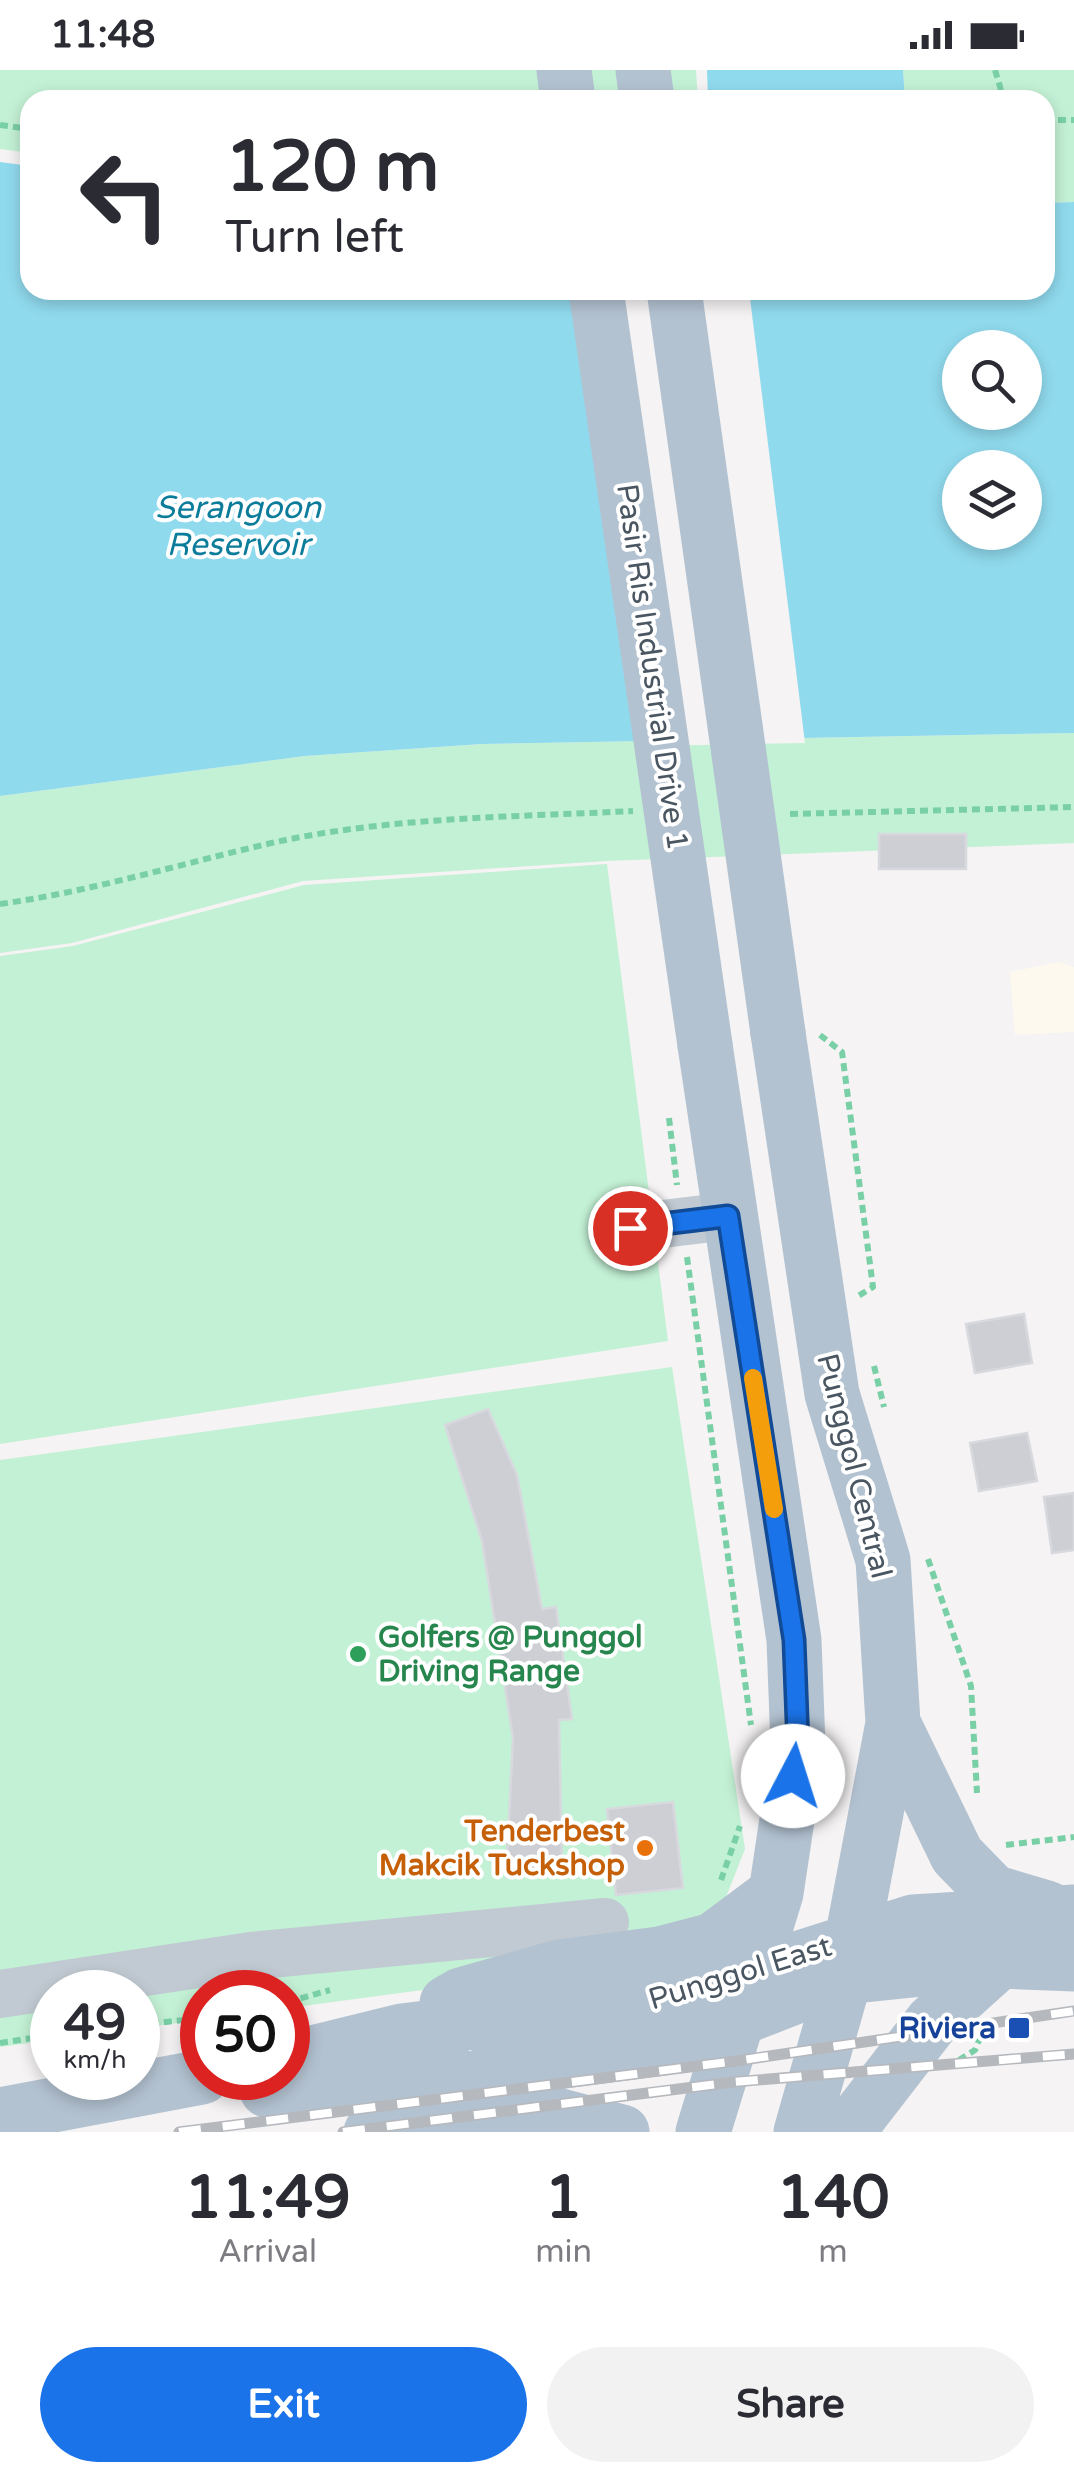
<!DOCTYPE html>
<html lang="en">
<head>
<meta charset="utf-8">
<style>
	body { margin:0; font-family:"Varela Round",sans-serif; background:#f2f2f3; color:#2b2b33; height:100vh; display:flex; flex-direction:column; font-size:38px; white-space:nowrap }
	* { box-sizing:border-box; margin:0 }
	p { font-size:32px; color:#7c7c81 }
	.icon { flex:none; width:55px; height:55px; fill:none; stroke:currentColor; stroke-width:2; stroke-linecap:round; stroke-linejoin:round }
	.map { position:relative; height:2062px; overflow:hidden }
	.panel { display:flex; flex-direction:column; background:#fff; flex:1 }
	.panel>* { flex:none }
	.guide { position:absolute; left:20px; top:20px; width:1035px; height:210px; border-radius:30px; box-shadow:0 5px 15px #0003; background:#fff; color:#2b2b33; overflow:hidden }
	.fabs { position:absolute; left:942px; top:260px; display:grid; gap:20px }
	.fabs a { display:grid; place-items:center; width:100px; height:100px; border-radius:50%; background:#fff; box-shadow:0 5px 15px #0003; font-size:50px }
	.speed { position:absolute; left:30px; top:1900px; display:flex; gap:20px; font-size:50px; font-weight:700; text-align:center }
	.speed>* { display:grid; place-content:center; width:130px; height:130px; border-radius:50%; background:#fff; box-shadow:0 5px 15px #0003; line-height:1 }
	.speed small { font-size:25px; font-weight:400 }
	.speed .limit { border:15px solid #d22; background:#fff; color:#111 }
	.pin { position:absolute; display:grid; place-items:center; width:85px; height:85px; color:#fff; margin:-42px; border:5px solid #fff; border-radius:50%; box-shadow:0 2px 10px #0007 }
	.me { position:absolute; width:110px; margin:-55px; rotate:5deg; stroke-linejoin:round; filter:drop-shadow(0 0 8px #0008) }
	.turn { display:flex; align-items:center; gap:35px; height:210px; padding:0 40px; font-size:45px }
	.turn .icon { width:130px; height:130px; stroke-width:2.5 }
	.turn b { display:block; font-size:70px; line-height:85px }
	.eta { display:flex; justify-content:space-evenly; align-items:center; height:170px; text-align:center }
	.eta b { font-size:60px; font-weight:700; line-height:70px }
	.button { display:flex; gap:20px; margin-top:auto; padding:20px 40px }
	.button a { flex:1; height:115px; border-radius:60px; background:#1a73e8; color:#fff; font-size:40px; font-weight:700; line-height:115px; text-align:center }
	.button a+a { background:#f2f2f3; color:#2b2b33 }
	.status { display:flex; justify-content:space-between; align-items:center; height:70px; padding:0 50px; background:#fff; direction:ltr }
	.status svg { height:28px; fill:currentColor }
	.map>svg:first-child { display:block }
	.commercial { fill:#fdf9ef }
	.green { fill:#c3f1d5 }
	.water { fill:#90daee; fill-rule:evenodd }
	.pier { fill:#f5f3f3 }
	.building { fill:#cdcfd5; stroke:#d7d9de; stroke-width:2.5 }
	.lines { fill:none; stroke-linecap:round; stroke-linejoin:round }
	.path { stroke:#7ad0a6; stroke-width:6; stroke-dasharray:8 5; stroke-linecap:butt }
	.minor { stroke:#c1cad2; stroke-width:48 }
	.major { stroke:#b3c2d1; stroke-width:55 }
	.rail-casing { stroke:#b5b8bd; stroke-width:11 }
	.rail { stroke:#fff; stroke-width:8; stroke-dasharray:22; stroke-linecap:butt }
	.major-bridge { stroke:#b3c2d1; stroke-width:55 }
	.route-casing { stroke:#114b97; stroke-width:25 }
	.route { stroke:#1a73e8; stroke-width:18 }
	.slow { stroke:#f59e0b; stroke-width:18 }
	.leisure-dot { fill:#2e9e5b; stroke:#fff; stroke-width:4 }
	.food-dot { fill:#e8710a; stroke:#fff; stroke-width:4 }
	.transit-dot { fill:#1a4fb4; stroke:#fff; stroke-width:4 }
	.labels { text-anchor:middle; dominant-baseline:central; stroke-width:8; stroke-linejoin:round; paint-order:stroke }
	.street-label { font-size:30px; fill:#4a5661; stroke:#fff }
	.leisure-label { font-size:30px; font-weight:bold; fill:#27864d; stroke:#fff; text-anchor:start }
	.food-label { font-size:30px; font-weight:bold; fill:#c56008; stroke:#fff; text-anchor:end }
	.transit-label { font-size:30px; font-weight:bold; fill:#164399; stroke:#fff; text-anchor:end }
	.water-label { font-size:32px; font-style:italic; fill:#0c7c9b; stroke:#fff }
</style>
</head>
<body>
<div class="status"><b>11:48</b><svg viewBox="0 0 49 12"><path d="M0 12V9h3v3zM5 12V6h3v6zM10 12V3h3v9zM15 12V0h3v12zM26 1h20v11H26zM47 4h2v5h-2z"/></svg></div>
<div class="map">
<svg width="1074" height="2062" viewBox="0 0 1074 2062">
	<rect width="100%" height="100%" fill="#f5f3f3"/>
	<path class="commercial" d="M1058 892 1074 897V962L1015 965 1010 902Z"/>
	<path class="green" d="M0 0H696L698 30H30V83L0 79Z
		M903 0H1074V132L1045 133V30H905Z
		M1074 663V773L606 791 303 811 72 873 0 883V726L305 686 482 674Z
		M607 794 668 1271 0 1374V886L73 876 304 815Z
		M672 1297 745 1779 717 1850 670 1887 288 1938V1922H202V1950L138 1958V1922H52V1970L0 1977V1390Z"/>
	<path class="water" d="M707 0H903L905 30H708Z
		M0 92 30 96V220H1045V133L1074 132V663L482 674 305 686 0 726ZM960 278H1025V342H960ZM960 398H1025V462H960Z"/>
	<path class="pier" d="M584 220H749L805 673 649 676Z"/>
	<path class="building" d="M879 764H966V799H879Z
		M1024 1244 1032 1293 975 1303 966 1254Z
		M488 1339 517 1405 542 1539 556 1537 572 1649 559 1650 562 1799 506 1807 513 1668 482 1471 445 1355Z
		M1027 1363 1037 1411 979 1421 970 1373Z
		M1074 1423V1480L1052 1483 1044 1427Z
		M673 1732 683 1818 616 1825 607 1739Z"/>
	<g class="lines">
		<path class="path" d="M995 0 1004 30
			M1045 50H1074
			M0 55 30 59
			M790 744 1074 737
			M0 834C94 821 183 793 276 772 391 747 515 747 633 741
			M820 965 842 982 873 1217 858 1226
			M669 1048 677 1115
			M687 1187 751 1655
			M874 1296 884 1337
			M928 1489 971 1616 977 1723
			M1006 1775 1074 1767
			M721 1810 740 1756
			M288 1932 330 1920
			M138 1955 202 1948
			M0 1973 52 1965
			M959 1990 975 1980 980 1968"/>
		<path class="minor" d="M630 1158 728 1146
			M0 1924 251 1886 605 1852"/>
		<path class="major" d="M564 0 568 30
			M778 963 832 1324 883 1490 893 1653 845 1907 801 2062
			M893 1653 957 1785 993 1822 1047 1838
			M447 1933 461 1925 559 1897 659 1884 713 1870 776 1823
			M288 1989 402 1961 681 1926 913 1852 1074 1842
			M261 2008 267 2020 289 2025 456 2005
			M0 2045 202 2007
			M403 2057 557 2045 622 2062
			M371 2062 494 2000 664 1978 845 1907 1000 1891 1074 1894
			M703 2062 776 1823 798 1676 794 1570 705 975
			M847 2062 932 1952 1000 1891"/>
		<defs>
			<path id="rail" d="M179 2062 729 1992 1074 1941
				M343 2062 733 2012 1074 1984"/>
		</defs>
		<use href="#rail" class="rail-casing"/>
		<use href="#rail" class="rail"/>
		<path class="major-bridge" d="M643 0 647 30
			M596 220 705 975
			M674 220 778 963"/>
	</g>
	<g class="lines">
		<defs>
			<path id="route" d="M630 1158 728 1146 794 1570 798 1676 793 1706"/>
		</defs>
		<use href="#route" class="route-casing"/>
		<use href="#route" class="route"/>
		<path class="slow" d="M753 1308 774 1439"/>
	</g>
	<circle class="leisure-dot" cx="358" cy="1584" r="10"/>
	<circle class="food-dot" cx="645" cy="1778" r="10"/>
	<rect class="transit-dot" x="1007" y="1946" width="24" height="24" rx="5"/>
	<g class="labels">
		<g class="street-label">
			<text transform="translate(652 597) rotate(82)">Pasir Ris Industrial Drive 1</text>
			<text transform="translate(854 1396) rotate(76)">Punggol Central</text>
			<text transform="translate(740 1903) rotate(-17)">Punggol East</text>
		</g>
		<g class="leisure-label">
			<text x="378" y="1567">Golfers @ Punggol<tspan x="378" dy="34">Driving Range</tspan></text>
		</g>
		<g class="food-label">
			<text x="625" y="1761">Tenderbest<tspan x="625" dy="34">Makcik Tuckshop</tspan></text>
		</g>
		<g class="transit-label">
			<text x="996" y="1958">Riviera</text>
		</g>
		<g class="water-label">
			<text x="238" y="438">Serangoon<tspan x="238" dy="37">Reservoir</tspan></text>
		</g>
	</g>
</svg>
<div class="fabs">
<a><svg class="icon" aria-label="search" viewBox="0 0 24 24"><circle cx="10" cy="10" r="6"/><path d="M15 15l6 6"/></svg></a>
<a><svg class="icon" aria-label="layers" viewBox="0 0 24 24"><path d="M12 4l9 5-9 5-9-5zM3 14l9 5 9-5"/></svg></a>
</div>
<div class="speed"><div>49<small>km/h</small></div><div class="limit">50</div></div>
<div class="pin" style="left:630px;top:1158px;background:#d93025"><svg class="icon" aria-label="arrive" viewBox="0 0 24 24"><path d="M6 21V4h12l-3 4 3 4H6"/></svg></div>
<svg class="me" style="left:793px;top:1706px" viewBox="-20 -20 40 40"><circle r="19" fill="#fff"/><path d="M0-13L10 11 0 6-10 11z" fill="#1a73e8"/></svg>
<div class="guide">
<div class="turn"><svg class="icon" aria-label="left" viewBox="0 0 24 24"><path d="M17 20v-9H6M10 6l-5 5 5 5"/></svg><div><b>120 m</b>Turn left</div></div>
</div>
</div>
<section class="panel">
<div class="eta">
<div><b>11:49</b><p>Arrival</p></div>
<div><b>1</b><p>min</p></div>
<div><b>140</b><p>m</p></div>
</div>
<div class="button"><a>Exit</a><a>Share</a></div>
</section>
</body>
</html>
